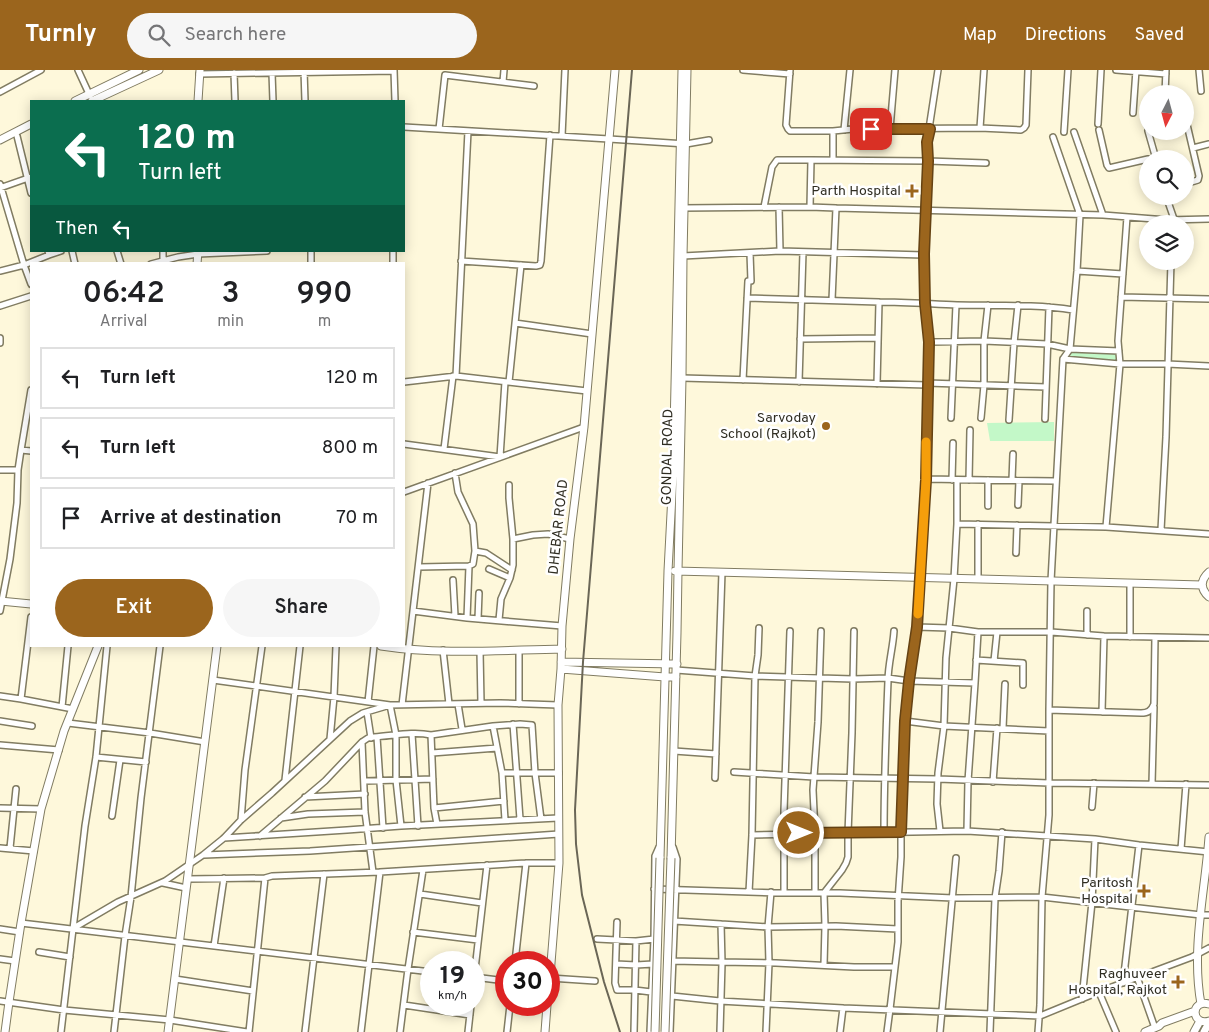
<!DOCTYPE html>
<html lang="en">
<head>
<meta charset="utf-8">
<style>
	body { margin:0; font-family:Overpass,sans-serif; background:#f6f6f6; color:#202124; height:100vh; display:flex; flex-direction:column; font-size:19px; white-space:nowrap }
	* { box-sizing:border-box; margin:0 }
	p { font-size:16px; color:#757577 }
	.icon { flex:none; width:28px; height:28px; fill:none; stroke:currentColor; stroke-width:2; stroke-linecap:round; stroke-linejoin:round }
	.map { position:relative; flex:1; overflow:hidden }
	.panel { position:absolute; left:30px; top:192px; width:375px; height:385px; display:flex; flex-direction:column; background:#fff; border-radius:0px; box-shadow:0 2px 12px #0003 }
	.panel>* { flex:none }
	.hud { position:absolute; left:30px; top:30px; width:375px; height:152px; border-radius:0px; box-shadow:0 2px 12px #0003; background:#0b6e4f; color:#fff; overflow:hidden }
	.needle { width:32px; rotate:186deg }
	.tools { position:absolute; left:1139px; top:15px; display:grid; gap:10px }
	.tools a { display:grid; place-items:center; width:55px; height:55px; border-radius:50%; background:#fff; box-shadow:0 2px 12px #0003; font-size:25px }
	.speed { position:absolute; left:420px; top:881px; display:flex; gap:10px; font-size:25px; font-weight:700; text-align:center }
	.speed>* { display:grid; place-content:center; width:65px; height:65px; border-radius:50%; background:#fff; box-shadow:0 2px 12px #0003; line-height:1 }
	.speed small { font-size:12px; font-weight:400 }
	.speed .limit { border:8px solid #d22; background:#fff; color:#111 }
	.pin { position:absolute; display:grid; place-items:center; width:42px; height:42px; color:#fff; margin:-21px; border-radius:10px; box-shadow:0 2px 8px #0006 }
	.me { position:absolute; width:55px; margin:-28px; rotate:90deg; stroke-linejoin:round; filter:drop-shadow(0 0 4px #0008) }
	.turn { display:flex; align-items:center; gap:18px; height:105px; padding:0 25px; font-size:22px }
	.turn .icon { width:65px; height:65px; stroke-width:2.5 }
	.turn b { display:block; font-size:35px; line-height:42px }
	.then { display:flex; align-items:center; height:48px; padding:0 25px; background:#0003; gap:10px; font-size:19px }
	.eta { display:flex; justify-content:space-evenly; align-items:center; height:85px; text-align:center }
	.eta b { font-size:30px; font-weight:600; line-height:35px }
	.action { display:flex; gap:10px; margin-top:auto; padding:10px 25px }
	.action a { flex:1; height:58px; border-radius:30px; background:#9b651d; color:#fff; font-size:20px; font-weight:600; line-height:58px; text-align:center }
	.action a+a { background:#f6f6f6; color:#202124 }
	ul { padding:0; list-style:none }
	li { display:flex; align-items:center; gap:15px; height:62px; margin:0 10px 8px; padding:0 15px; border:2px solid #e0e0e0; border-radius:0px }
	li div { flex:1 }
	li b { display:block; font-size:19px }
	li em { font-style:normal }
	header { display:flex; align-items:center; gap:30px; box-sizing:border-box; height:70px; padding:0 25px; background:#9b651d; color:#fff }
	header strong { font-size:24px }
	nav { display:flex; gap:28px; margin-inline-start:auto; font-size:18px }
	.search { width:350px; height:45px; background:#f6f6f6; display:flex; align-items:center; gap:12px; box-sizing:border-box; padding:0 18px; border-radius:28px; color:#757577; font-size:19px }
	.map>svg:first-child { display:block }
	.green { fill:#c3f8c8 }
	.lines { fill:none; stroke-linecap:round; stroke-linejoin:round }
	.street-casing { stroke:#817c62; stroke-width:8 }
	.secondary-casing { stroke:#817c62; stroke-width:9 }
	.street { stroke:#fff; stroke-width:5 }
	.secondary { stroke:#fff; stroke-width:7 }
	.rail { stroke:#6a6656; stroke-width:2 }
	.secondary-bridge-casing { stroke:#817c62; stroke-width:9; stroke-linecap:butt }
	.secondary-bridge { stroke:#fff; stroke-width:7 }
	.route-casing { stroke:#654213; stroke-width:12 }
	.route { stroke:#9b651d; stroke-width:9 }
	.slow { stroke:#f59e0b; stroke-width:9 }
	.poi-dot { fill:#9b651d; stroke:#fff; stroke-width:2 }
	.labels { text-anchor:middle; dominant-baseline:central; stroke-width:5; stroke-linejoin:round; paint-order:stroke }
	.poi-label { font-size:14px; fill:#2f2d22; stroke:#fff; text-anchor:end }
	.street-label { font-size:14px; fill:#2f2d22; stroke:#fff }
</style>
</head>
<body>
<header>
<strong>Turnly</strong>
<div class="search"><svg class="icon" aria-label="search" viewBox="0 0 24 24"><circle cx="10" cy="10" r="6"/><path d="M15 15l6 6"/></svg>Search here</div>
<nav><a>Map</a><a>Directions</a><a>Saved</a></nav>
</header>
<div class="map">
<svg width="1209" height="962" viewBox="0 0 1209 962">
	<rect width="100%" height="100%" fill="#fef8db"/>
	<path class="green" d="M1070 279 1119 281 1117 294 1067 290Z
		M1054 352V371H990L987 353Z"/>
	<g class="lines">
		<defs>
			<path id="street" d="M78 0 90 26
				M304 0 305 31
				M394 0 395 31
				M743 0 790 4
				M790 0 786 55 788 59 790 61H833L853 59 980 58 1021 60 1024 58 1026 55 1028 0
				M1116 0 1166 4
				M1199 0 1201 21
				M234 3 235 31
				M272 3 273 31
				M199 4 394 1
				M503 12 504 0
				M0 22 41 0
				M1165 24 1166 0
				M1133 43 1136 0
				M1185 46 1199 106 1198 110 1185 114
				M1145 47 1148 58
				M1098 54 1101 0
				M404 57 609 69 686 74 709 70
				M980 58 984 0
				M439 59 445 5 534 16
				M890 59 895 0
				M844 60 850 0
				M1099 60 1107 95 1109 98 1148 89
				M1148 61 1156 89
				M1064 62 1068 0
				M1074 62 1103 145
				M17 66 31 123
				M562 66 565 0
				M1193 78 1209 74
				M833 89V61
				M0 114 24 195 31 214
				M0 118 31 107
				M1166 126 1174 149V154
				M764 137 772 97 777 90H811
				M779 137 780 181
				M810 137 811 90 928 91 986 93
				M682 138 810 137 836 138 1103 145 1167 150 1209 149
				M48 181 49 185 61 181
				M72 181 75 194
				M117 181 121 194
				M311 181V194
				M683 186 780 181 924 185
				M163 190V181
				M461 191 536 196 540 195 541 191 550 65
				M151 194 178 187 198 184 267 181
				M393 194V181
				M0 201 24 195 49 185
				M1077 201 1123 204
				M1121 227 1209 229
				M747 228 879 232 877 314
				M832 230 836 138
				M879 232C905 232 931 234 957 235 996 236 1034 234 1073 240
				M0 236 31 226
				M515 253 592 264
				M0 268V273
				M800 269 878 268
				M929 272 984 271 1047 274 1070 279 1119 281
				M1063 289 1120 294H1167L1209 296
				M456 306 468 61
				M682 308 927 315 926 409 917 557 909 611 905 651 901 762V787L898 831V872L890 939 887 962
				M743 310 748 211H751L750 183
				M404 312 456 306 587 321
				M509 312 521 195
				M799 312 803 182
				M927 313 1046 317
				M927 315 929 272 925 233 924 185 928 91 927 72 938 0
				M951 348 956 235
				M981 348 984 315V271L988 235
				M1045 349 1049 237
				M1009 350 1014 273 1018 235
				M404 374 500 387 505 312
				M444 379 453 306
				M21 380 31 320
				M0 400H18
				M926 409 1056 411
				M952 410 953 373
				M969 410 970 360
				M1012 410 1013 384
				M404 422 584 357
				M1018 435 1019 411
				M988 436V410
				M957 454 1106 457 1209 464
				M978 454V509
				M1106 457 1120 294 1118 271 1127 147
				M1161 460 1166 367 1171 191
				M513 469 533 465 548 464 570 469
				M475 481 486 483 512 500
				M1016 483 1017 455
				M419 497 469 496 473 494 475 481 473 454 458 422 455 403
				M489 499 510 508
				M453 510 455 546
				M1130 513V567
				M0 541 10 489 17 433 18 400 21 380 31 381
				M413 541 467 548 562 556
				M467 548 469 496
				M478 549 479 523
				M499 550 501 529 510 508 513 495V469L509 428V415
				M917 557 949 558 978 562H1051L1104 566 1209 568
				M1087 565V541
				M443 580 449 634
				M480 581 481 633
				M976 590 1023 593V615
				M994 591 997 562
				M676 600 755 606 853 609 888 608 909 611 975 613 978 562
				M213 610 390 635 396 665V710L401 756
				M0 626 21 629 73 639
				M21 629 31 547
				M368 632 374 576
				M458 634 462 659
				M519 634V580
				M402 635C410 561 420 487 428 413
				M62 637 68 576
				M1049 640 1141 643C1148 643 1151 641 1154 634L1155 567
				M367 642 371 668
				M1102 642 1104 566
				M0 651 32 656
				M905 651 944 656 1049 661
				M68 653 150 663 205 672
				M513 654 520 749
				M493 656 520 654 532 655 535 703 541 749
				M1003 658 1005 614
				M412 664 418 756
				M431 665 434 738 437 754
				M377 667 383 758
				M330 669 334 627 336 576
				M0 675 59 680
				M674 681 716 684
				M432 683 497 678
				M96 687 146 692
				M734 702 814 707 938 709 1049 713 1209 715
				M502 703H559
				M715 708 722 502
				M285 710 300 576
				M364 711 433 709
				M993 712 997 658
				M1152 714 1154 637
				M305 727 365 724
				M1092 737 1094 713
				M0 738 41 739
				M434 738 504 731
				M112 746 120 690
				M281 748 308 744 365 742
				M241 750 245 700 262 576
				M940 761 937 734 938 703 944 656 946 588 954 509 957 454V410
				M967 761 968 711 975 613
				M884 762C884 711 886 661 888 611 888 594 893 578 894 561
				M752 765 967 761 1095 769 1139 775 1209 782
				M260 766 325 711 362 672
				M224 768 347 760 401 756 558 748
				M0 778 34 781
				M10 778 16 719
				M1181 779 1186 714
				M204 785 310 781 559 764
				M373 802 365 742 362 672 368 668 374 667C393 666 412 661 431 665L493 656 502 703 505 750
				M188 809 265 808 272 806 380 802 526 793H559
				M163 813 186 818
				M654 819 779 823H840L953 828 1042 827 1201 845H1209
				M749 822 752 765 755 606 758 585 759 558
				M784 823V741L790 561
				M815 823V763L813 720 818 652 821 561
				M420 824 482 833
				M674 851 768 857 836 856 898 859
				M617 852 615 913 617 920H635L651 922
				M21 853 431 902
				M0 859 20 862
				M72 859 118 832 165 811 203 785 224 768 241 750 272 723 350 651 363 643 390 635 500 633 558 635
				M413 862 478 870
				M597 869 636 871 654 869
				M214 876 224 808
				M39 882 70 887
				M0 889 15 891
				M672 891 721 892 776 893 854 897H894
				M515 892 526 793
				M616 894 636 895 653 894
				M824 895 825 856 824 823 842 800 846 793 848 787V763L852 663 854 561
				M474 907 506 911
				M1137 907 1155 958
				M474 908 487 795
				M550 908 595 911
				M175 909 253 921
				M1123 913 1139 775
				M1099 922 1116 962
				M672 926 720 931 843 938 1040 946 1101 921 1192 887 1209 878
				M1082 929 1092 832 1095 769
				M0 931 64 940 170 950 247 962
				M404 935 470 945
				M61 962 85 756 96 687 107 576
				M114 962 125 866 131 827 141 728 160 576
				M249 962 265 808
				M305 962 324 804
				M361 962 380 802
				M400 962 408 899 423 800
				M468 962 471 935
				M507 962 510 935
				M634 962 636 871
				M650 962 654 869 655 786 659 777
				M670 962 677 789 673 777
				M720 962 722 893 721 854
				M766 962 769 893 768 857 771 822
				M840 962 843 938
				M940 962 956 788
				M990 962 995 828 999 801 1002 762
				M1038 962 1040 935 1042 827 1049 745V640L1051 511 1056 418 1063 289 1070 279 1077 201 1080 145 1053 67"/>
			<path id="secondary" d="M75 31 139 0
				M92 31 159 0
				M198 31 200 0
				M0 70 31 54
				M197 194 198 181
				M675 501 1202 515
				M1209 502C1200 510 1200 519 1209 527
				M0 531 31 534
				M381 576C440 585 502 580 562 579
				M561 592 677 594
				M561 599 665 607H676
				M660 788 668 501 673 405 682 0
				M671 788 677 563 678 501 682 308 683 186 687 0
				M549 918 559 793 558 635 561 599 562 556 570 469 584 357 615 0
				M1201 934C1191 879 1205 822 1209 767
				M1209 934C1190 929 1191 956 1209 951
				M5 962 9 932 21 853 41 739 64 661 98 576
				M168 962 217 576
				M545 962 547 935
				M1145 962 1159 956 1162 953 1195 941
				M1194 962 1200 951
				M1204 962 1209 953"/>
		</defs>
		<use href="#street" class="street-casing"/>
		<use href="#secondary" class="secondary-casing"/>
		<use href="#street" class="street"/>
		<use href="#secondary" class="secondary"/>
		<path class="rail" d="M620 962 604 912 582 825 576 774 575 740 583 592 632 0"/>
		<defs>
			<path id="secondary-bridge" d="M655 962 660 788
				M665 962 671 788"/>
		</defs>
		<use href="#secondary-bridge" class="secondary-bridge-casing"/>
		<use href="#secondary-bridge" class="secondary-bridge"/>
	</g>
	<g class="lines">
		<defs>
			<path id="route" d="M799 763 901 762 905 651 909 611 917 557 926 410 929 272 925 233 924 184 928 91 927 72 930 59H871"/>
		</defs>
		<use href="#route" class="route-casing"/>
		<use href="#route" class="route"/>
		<path class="slow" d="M918 544 926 410V372"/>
	</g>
	<g class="poi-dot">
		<path d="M909.5 113.5h5v5h5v5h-5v5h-5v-5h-5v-5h5z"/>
		<circle cx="826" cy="356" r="5"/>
		<path d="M1141.5 813.5h5v5h5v5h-5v5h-5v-5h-5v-5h5z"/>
		<path d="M1175.5 904.5h5v5h5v5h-5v5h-5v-5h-5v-5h5z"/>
	</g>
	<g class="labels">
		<g class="poi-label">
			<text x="901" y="121">Parth Hospital</text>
			<text x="816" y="348">Sarvoday<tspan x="816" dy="16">School (Rajkot)</tspan></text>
			<text x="1133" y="813">Paritosh<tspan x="1133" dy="16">Hospital</tspan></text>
			<text x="1167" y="904">Raghuveer<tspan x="1167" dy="16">Hospital, Rajkot</tspan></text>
		</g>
		<g class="street-label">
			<text transform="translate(668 387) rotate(-89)">GONDAL ROAD</text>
			<text transform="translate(559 457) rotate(-84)">DHEBAR ROAD</text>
		</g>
	</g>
</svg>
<div class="tools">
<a><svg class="needle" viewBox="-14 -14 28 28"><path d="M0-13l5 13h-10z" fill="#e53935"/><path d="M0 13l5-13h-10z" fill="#757577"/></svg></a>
<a><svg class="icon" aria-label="search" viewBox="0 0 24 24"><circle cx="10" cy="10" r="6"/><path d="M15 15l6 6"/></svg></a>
<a><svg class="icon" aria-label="layers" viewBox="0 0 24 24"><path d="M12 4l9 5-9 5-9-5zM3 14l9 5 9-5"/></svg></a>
</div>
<div class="speed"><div>19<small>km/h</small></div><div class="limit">30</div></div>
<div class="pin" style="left:871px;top:59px;background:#d93025"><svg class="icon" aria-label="arrive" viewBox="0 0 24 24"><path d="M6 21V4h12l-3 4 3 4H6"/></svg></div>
<svg class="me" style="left:799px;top:763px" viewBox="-20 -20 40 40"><circle r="17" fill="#9b651d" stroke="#fff" stroke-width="3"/><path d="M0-11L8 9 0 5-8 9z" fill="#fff"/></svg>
<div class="hud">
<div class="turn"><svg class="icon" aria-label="left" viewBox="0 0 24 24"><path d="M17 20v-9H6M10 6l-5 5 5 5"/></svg><div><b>120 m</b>Turn left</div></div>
<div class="then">Then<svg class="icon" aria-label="left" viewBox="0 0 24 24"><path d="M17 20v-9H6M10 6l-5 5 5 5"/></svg></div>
</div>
<section class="panel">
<div class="eta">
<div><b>06:42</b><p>Arrival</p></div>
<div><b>3</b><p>min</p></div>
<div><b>990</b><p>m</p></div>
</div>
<ul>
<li><svg class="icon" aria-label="left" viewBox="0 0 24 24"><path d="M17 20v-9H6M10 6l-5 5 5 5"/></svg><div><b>Turn left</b></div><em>120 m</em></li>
<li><svg class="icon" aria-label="left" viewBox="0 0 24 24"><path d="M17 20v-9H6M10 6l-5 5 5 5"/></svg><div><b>Turn left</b></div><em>800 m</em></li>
<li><svg class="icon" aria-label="arrive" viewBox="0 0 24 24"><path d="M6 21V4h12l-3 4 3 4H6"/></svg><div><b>Arrive at destination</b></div><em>70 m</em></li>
</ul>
<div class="action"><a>Exit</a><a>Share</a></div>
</section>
</div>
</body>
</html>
